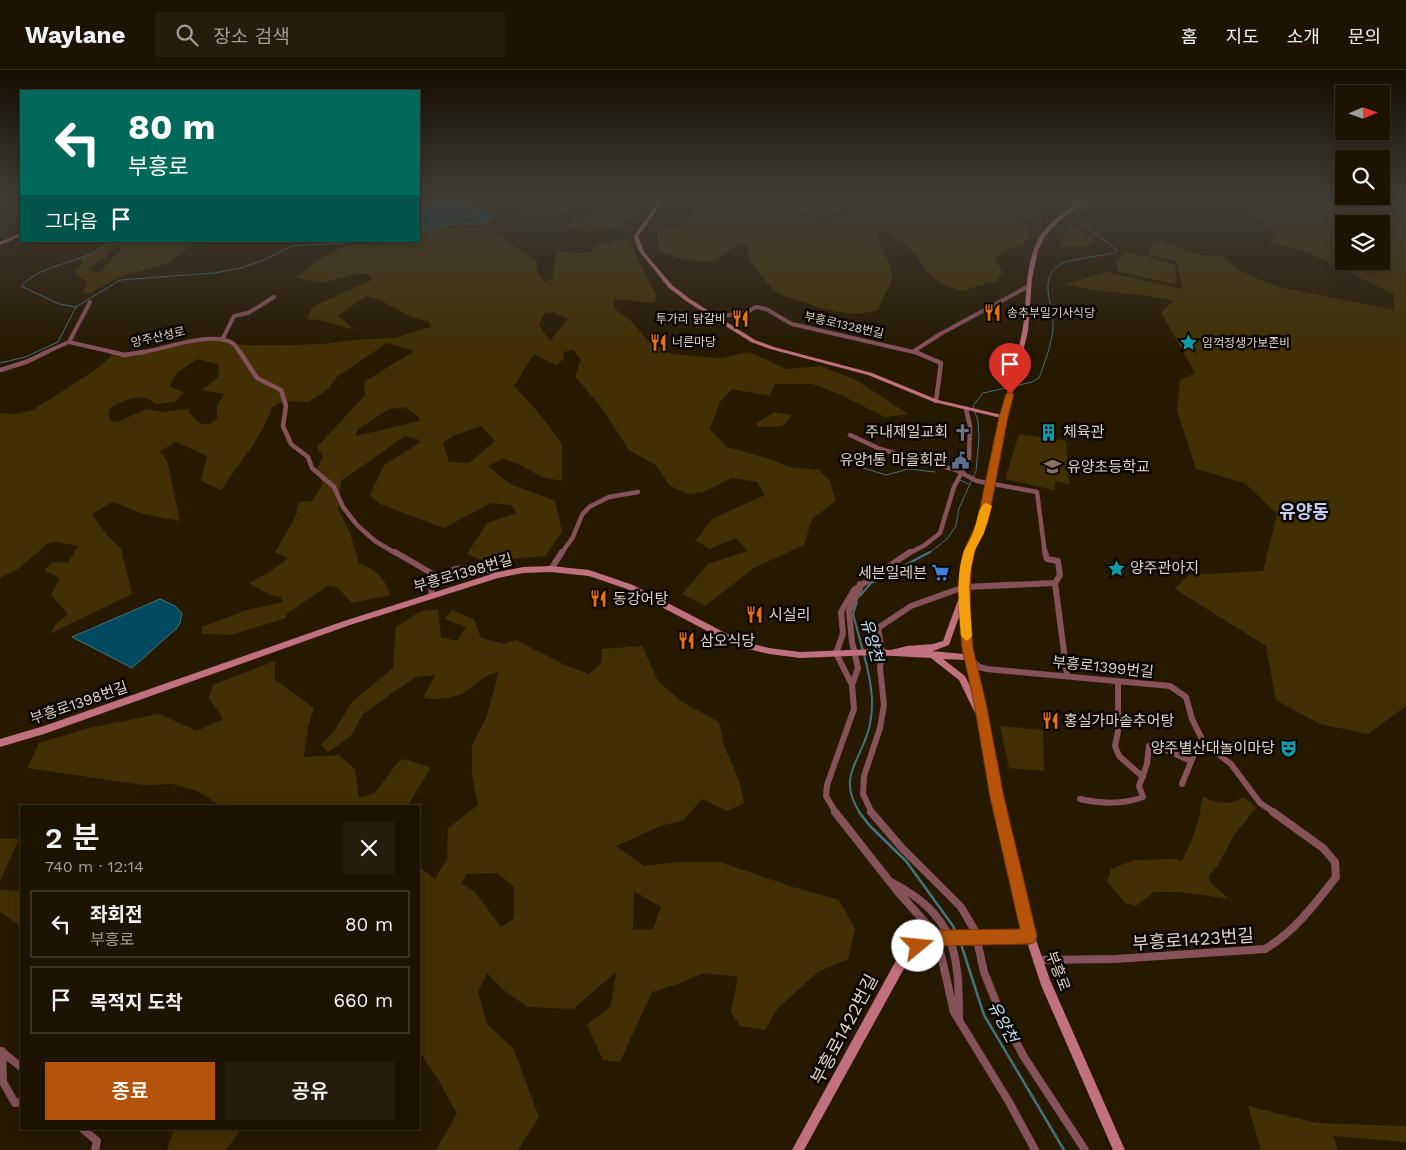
<!DOCTYPE html>
<html lang="ko">
<head>
<meta charset="utf-8">
<style>
	body { margin:0; font-family:"Work Sans","Noto Sans KR",sans-serif; background:#251c0a; color:#f1f3f6; height:100vh; display:flex; flex-direction:column; font-size:19px; white-space:nowrap }
	* { box-sizing:border-box; margin:0 }
	p { font-size:16px; color:#a09e99 }
	.icon { flex:none; width:28px; height:28px; fill:none; stroke:currentColor; stroke-width:2; stroke-linecap:round; stroke-linejoin:round }
	.map { position:relative; flex:1; overflow:hidden }
	.sheet { position:absolute; left:20px; top:735px; width:400px; height:325px; display:flex; flex-direction:column; background:#1c1300; border-radius:0px; box-shadow:0 2px 12px #0003,0 0 0 1px #3a3222 }
	.sheet>* { flex:none }
	.hud { position:absolute; left:20px; top:20px; width:400px; height:152px; border-radius:0px; box-shadow:0 2px 12px #0003,0 0 0 1px #3a3222; background:#00695c; color:#fff; overflow:hidden }
	.needle { width:32px; rotate:88deg }
	.buttons { position:absolute; left:1335px; top:15px; display:grid; gap:10px }
	.buttons a { display:grid; place-items:center; width:55px; height:55px; border-radius:0px; background:#1c1300; box-shadow:0 2px 12px #0003,0 0 0 1px #3a3222; font-size:25px }
	.pin { position:absolute; display:grid; place-items:center; width:42px; height:42px; color:#fff; margin:-51px -21px; border-radius:50% 50% 50% 0; rotate:-45deg; box-shadow:0 0 5px #0007 }
	.pin .icon { rotate:45deg }
	.me { position:absolute; width:55px; margin:-28px; rotate:73deg; stroke-linejoin:round; filter:drop-shadow(0 0 4px #0008) }
	.turn { display:flex; align-items:center; gap:18px; height:105px; padding:0 25px; font-size:22px }
	.turn .icon { width:65px; height:65px; stroke-width:2.5 }
	.turn b { display:block; font-size:35px; line-height:42px }
	.then { display:flex; align-items:center; height:48px; padding:0 25px; background:#0003; gap:10px; font-size:19px }
	.round { display:grid; place-items:center; flex:none; width:52px; height:52px; border-radius:0px; background:#251c0a }
	.overview { display:flex; align-items:center; justify-content:space-between; height:85px; padding:0 25px }
	h1 { font-size:30px; font-weight:600; line-height:38px }
	.cta { display:flex; gap:10px; margin-top:auto; padding:10px 25px }
	.cta a { flex:1; height:58px; border-radius:0px; background:#b45309; color:#fff; font-size:20px; font-weight:600; line-height:58px; text-align:center }
	.cta a+a { background:#251c0a; color:#f1f3f6 }
	ul { padding:0; list-style:none }
	li { display:flex; align-items:center; gap:15px; height:68px; margin:0 10px 8px; padding:0 15px; border:2px solid #3a3222; border-radius:0px }
	li div { flex:1 }
	li b { display:block; font-size:19px }
	li em { font-style:normal }
	header { display:flex; align-items:center; gap:30px; box-sizing:border-box; height:70px; padding:0 25px; background:#1c1300; border-bottom:1px solid #3a3222 }
	header strong { font-size:24px }
	nav { display:flex; gap:28px; margin-inline-start:auto; font-size:18px }
	.search { width:350px; height:45px; background:#251c0a; display:flex; align-items:center; gap:12px; box-sizing:border-box; padding:0 18px; border-radius:0px; color:#a09e99; font-size:19px }
	.map>svg:first-child { display:block }
	.green { fill:#432f04; fill-rule:evenodd }
	.water { fill:#004961; stroke:#43737f }
	.lines { fill:none; stroke-linecap:round; stroke-linejoin:round }
	.stream-far2 { stroke:#43737f; stroke-width:1 }
	.stream-far1 { stroke:#43737f; stroke-width:2 }
	.stream { stroke:#43737f; stroke-width:2.5 }
	.street-far3 { stroke:#85525a; stroke-width:4 }
	.street-far2 { stroke:#85525a; stroke-width:4.5 }
	.street-far1 { stroke:#85525a; stroke-width:6 }
	.street { stroke:#85525a; stroke-width:8 }
	.secondary { fill:#c1707e; fill-rule:evenodd }
	.route { fill:#b45309; stroke:#753606 }
	.slow { fill:#f59e0b }
	.labels { text-anchor:middle; dominant-baseline:central; stroke-width:5; stroke-linejoin:round; paint-order:stroke }
	.far-poi-label { font-size:12px; fill:#dfd6c6; stroke:#0a0500; text-anchor:start }
	.far-street-label { font-size:12px; fill:#dfd6c6; stroke:#0a0500 }
	.poi-label { font-size:15px; fill:#dfd6c6; stroke:#0a0500; text-anchor:start }
	.street-label { font-size:15px; fill:#dfd6c6; stroke:#0a0500 }
	.water-label { font-size:16px; font-style:italic; fill:#bce4f7; stroke:#0a0500 }
	.quarter-label { font-size:18px; font-weight:bold; fill:#c8cdf8; stroke:#0a0500 }
	.near-street-label { font-size:18px; fill:#dfd6c6; stroke:#0a0500 }
</style>
</head>
<body>
<header>
<strong>Waylane</strong>
<div class="search"><svg class="icon" aria-label="search" viewBox="0 0 24 24"><circle cx="10" cy="10" r="6"/><path d="M15 15l6 6"/></svg>장소 검색</div>
<nav><a>홈</a><a>지도</a><a>소개</a><a>문의</a></nav>
</header>
<div class="map">
<svg width="1406" height="1080" viewBox="0 0 1406 1080">
	<rect width="100%" height="100%" fill="#261900"/>
	<path class="green" d="M431 129H517L500 138 486 139 472 133 448 129 433 131Z
		M531 129H592C588 131 584 136 579 138 562 146 537 145 519 143L525 133Z
		M620 129 649 130 648 138C629 155 590 171 566 154 585 146 601 135 620 129Z
		M702 129C722 130 742 133 762 137 786 142 813 151 838 147 849 145 856 137 862 129H942L937 131 944 139 979 142 948 137 941 131H985L1029 136 1043 149 1041 155 1021 147 1005 145 1016 148 1030 156C1028 176 1020 176 1003 180L995 191 1003 202 996 211 961 221 939 213 926 201 916 185 891 162 878 161C874 178 893 189 892 206 891 217 881 229 878 240 850 249 822 239 795 229 788 227 779 225 774 220 764 212 759 200 749 191L748 176 741 172C733 177 725 185 715 190 704 196 669 187 659 180L657 165 660 159H679L682 150 702 138 700 131Z
		M729 129H852V132L841 141 820 145Z
		M1229 129H1406V636L1368 664 1320 654 1276 630 1266 576 1175 519 1188 505 1263 501 1277 444 1245 413 1196 399 1177 340 1180 310 1195 303 1161 242 1174 231C1139 222 1101 224 1066 214L1106 202 1183 219 1176 191 1148 185 1153 172 1163 171 1195 184 1223 187 1242 202 1279 217 1394 240V224L1304 181 1269 172 1279 166 1254 143ZM1344 154H1381V191H1344Z
		M1068 154 1076 157 1095 172 1087 176 1057 177 1061 174Z
		M460 156H486L537 192V202L544 212 553 209V198L557 181 578 183 591 182 595 176 627 168 657 226 654 233 615 229 614 238 631 251 648 271 671 284 720 288 749 282 786 299 821 296 858 311 908 344 885 347 839 324 812 314H775L769 326 732 319 720 332 710 359 727 377 767 388 789 397 819 400 830 411 836 431 812 449 804 475 754 498 705 536 682 524 708 494 748 481 736 468 709 479 696 470 712 449 765 425 757 412 732 408 704 422 687 424 669 415 657 396 629 380 603 340 575 306 581 289 573 280 563 282 564 289 556 295 534 284 514 316 538 342 562 374V411L542 407 518 394 503 389 488 396 510 414 555 431 562 462 545 486 484 491 467 484 487 453 517 443 511 435 491 433 444 458 380 434 370 425 384 395 421 372 417 369 405 366 341 411 338 439 350 463 359 493C375 499 386 508 390 525L352 533 338 518 328 516 286 544V548L231 565 202 564V557L247 540 283 532 281 527 270 525 249 513 271 501 288 488 275 482 296 446 299 432 312 431 323 414 316 401 323 387 317 377 365 325 364 312 414 281 387 273 338 306 327 320 308 332 283 331 271 338C269 357 233 402 221 420L201 411 207 386 176 372 160 381 167 391 180 451 147 445 112 432 92 444 106 464 121 479 132 524 51 563 55 555 68 544 51 525 60 508 44 500 53 492 68 493 78 476 56 472 47 474 18 499 0 508V343L15 344 33 340 98 298 112 285 117 287 136 286 188 271H220L234 275H286L322 274 353 270 394 268 431 257 428 251C405 249 389 230 366 226L338 246 355 260 320 250 307 249 312 237 372 210 369 204 350 205 322 213 295 208 315 192 345 175 419 171V164ZM554 242 568 249 550 271 539 255 545 243ZM197 289 219 295 218 307 202 320 224 324 217 335V349L210 354H201L189 343V339L162 342 146 339 120 351 112 352 108 344 110 338C127 329 139 322 156 334L175 332 184 323 169 316 178 302ZM404 337 418 346 420 351 356 366 357 360 389 339ZM481 356 495 371 469 393 449 392 443 373 453 366Z
		M109 171H198L169 193 120 207 91 223H83L87 211 77 207 75 201 83 193 80 189 104 177ZM117 177 122 178 100 202 89 201 90 197 108 187V183Z
		M1126 182 1166 191 1175 195 1177 209 1174 214 1119 202 1116 193Z
		M774 342 791 345C785 361 774 356 759 357L756 354Z
		M1019 364 1066 371 1069 414 1055 411 1054 420 1005 409Z
		M438 539 441 567 457 571 466 557 445 549 452 540 474 549 481 568 504 574 516 570 563 594 589 604 602 592V579L642 576 658 611 682 632 719 652 724 676 739 710 744 733 727 741 702 729 684 750 661 756 616 776 644 796 677 792H720L793 817 839 830 855 859 848 889 818 902 778 938 765 960 740 956 731 942 738 907 704 903 675 915 652 922 620 992 603 990 587 955 611 936 616 902 573 939 527 937 502 919 487 903 478 922 487 954 513 978 539 1047 518 1080H436L457 1044 439 1011 419 981V797L435 809 447 789 448 758 478 735 472 705V676L486 648 499 602C481 606 479 613 465 622 455 628 434 631 423 628L435 605 416 607 398 619 363 644 350 667 328 682 321 675 335 660 352 632 393 598 396 557 419 542ZM497 803 514 817V849L501 857 474 821 461 814 467 804ZM634 821 661 837 653 859 633 860Z
		M275 591V610L314 638 308 657 304 687 339 685 355 699 359 728 375 723 398 692 405 689 431 698 407 736H221L197 721 172 714 143 715 27 698 39 673 89 658 159 644 197 661 223 649 209 628 213 615Z
		M1000 656 1043 660 1044 701 1009 698Z
		M1203 727C1220 734 1227 736 1244 727L1256 738 1234 765 1218 795 1209 806 1210 812 1229 829 1181 822H1154L1136 836 1125 833 1107 812 1111 799 1134 790 1174 789 1182 791C1193 770 1199 751 1203 727Z
		M0 769H19L0 811Z
		M0 820 21 821V856L0 842Z
		M1248 1036 1317 1053 1406 1056V1072L1333 1066 1338 1080H1261Z
		M174 1059H241L226 1080H167Z"/>
	<path class="water" d="M419 129H425L429 134C449 131 471 136 491 142L492 150C481 157 470 153 457 154 444 155 432 162 419 162Z
		M160 529 175 536 182 543 180 553 177 558 132 598 72 567Z"/>
	<g class="lines">
		<path class="stream-far2" d="M76 237 59 234 21 216C45 191 85 195 109 171
			M0 293 25 287 58 272 76 237 120 210 214 203 241 198 264 190 292 176 381 171
			M860 397 886 405 909 399 935 402
			M960 410 969 414
			M928 484 947 469 956 456 959 438 976 401 979 369 978 351 973 336 983 323 1032 312 1039 308C1045 292 1051 276 1053 259 1055 238 1036 208 1061 194 1070 189 1101 186 1114 183L1117 180 1077 149 1076 144 1104 129"/>
		<path class="stream-far1" d="M860 526 871 513 930 482
			M857 532 853 544 863 581
			M860 743C835 705 863 690 870 654 875 631 870 607 864 585"/>
		<path class="stream" d="M859 742 870 756 906 791 953 856 957 865
			M960 871 984 945 1064 1080"/>
		<path class="street-far3" d="M715 247 745 243 756 237 766 239 792 254 918 283
			M222 270 234 246 248 243 274 227
			M69 272 117 283
			M914 281 942 263 1029 216
			M44 283 69 272 90 232
			M137 283C161 281 212 259 234 274 236 276 239 281 240 283"/>
		<path class="street-far2" d="M112 282 124 285 144 282
			M240 282 257 308 281 320 286 336 283 356 291 374 308 387 312 398 334 417 343 437 357 455 375 471 397 484
			M915 282 941 293 936 331
			M0 300 26 292 47 282
			M850 365 880 379 956 400 977 411 1037 422 1045 484
			M561 484 573 467 582 445 589 437 609 427 638 422
			M908 484 925 475 940 463 954 417 969 389 970 356 966 339"/>
		<path class="street-far1" d="M395 482 438 507
			M1045 482 1047 489 1058 491 1060 505 1055 513 1067 605
			M551 499 562 482
			M431 526 432 514 438 507 455 499 483 497 498 505
			M969 587 979 597 987 599 1170 616 1186 627 1192 649 1204 673 1231 694 1260 733 1275 743
			M1118 611V661L1115 676 1119 686 1143 707
			M852 615 858 598 852 572 849 541 860 519V514
			M1182 714 1195 682 1204 673
			M1080 729C1102 734 1122 735 1143 727L1139 716 1147 694 1149 676 1153 674 1191 691
			M836 743 826 726 827 715 854 639 852 615 836 583 843 564 841 542 854 520 910 482
			M872 743 863 724 864 706 880 658 884 635 880 598 882 582 878 558 911 536 964 517 1055 513"/>
		<path class="street" d="M835 742 898 822 932 860 933 869 941 885 954 942 1009 1032 1035 1080
			M871 742 902 778 961 837 975 861 984 902 1000 942 1024 987 1085 1080
			M891 812C955 845 959 882 959 949
			M1037 890 1115 889 1265 879C1295 861 1315 834 1336 807L1335 792 1323 778 1273 742
			M1 981 21 997
			M2 981 3 1012 15 1033 21 1032
			M83 1059 97 1071 95 1080"/>
		<path class="secondary" d="M656 129H660L659 137 638 166 644 182 672 215 690 229 755 270 774 277 872 303 938 330 1002 345C1008 317 1016 290 1022 263 1028 233 1023 192 1041 165 1052 149 1069 139 1085 129H1089L1058 152 1045 166 1038 180 1032 209 1028 261 1007 347 995 413 986 452 974 480 970 498 968 542 971 578 984 633 1002 727 1035 867 1050 910 1125 1080H1113L1041 915 1027 872 937 873 912 884 804 1080H792L904 876 937 863 1024 862 992 727 978 644 975 643 959 610 931 588 875 585 800 588 769 584 736 576 627 519 589 506 551 502 523 503 498 508 350 555 44 664 0 677V669L44 656 344 551 498 502 523 497 551 496 589 500 633 515 741 571 769 578 800 582 875 579 891 580 907 576 933 574 943 571 957 533 961 525 962 498 966 480 980 452 989 413 1001 348 934 332 868 305 770 279 751 272 686 231 668 217 640 182 636 174 634 166 655 137ZM960 544 964 584 931 581H922H933L949 575ZM943 589 966 590 974 624 965 606Z
			M21 163V166L0 175V172Z"/>
	</g>
	<linearGradient id="sky" x2="0" y2="1"><stop stop-color="#150e00"/><stop offset="0.46" stop-color="#413e37"/><stop offset="1" stop-color="#413e37" stop-opacity="0"/></linearGradient>
	<rect width="1406" height="280" fill="url(#sky)"/>
	<path class="route" d="M1010 321 1014 324 1008 347 988 452 975 480 971 498 970 542 973 578 986 633 1004 727 1037 866 1035 872 1030 874 937 876 918 883 912 881 910 876 912 870 937 860 1020 859 990 727 974 633 962 578 959 542 960 498 964 480 977 452 999 347 1006 324Z"/>
	<path class="slow" d="M986 433 992 436 984 463 975 480 971 498 969 517 972 566 967 571 961 566C959 538 955 508 964 481 967 474 972 468 974 460 977 452 978 436 986 433Z"/>
	<defs>
		<symbol id="restaurant-bare" viewBox="-9 -9 18 18"><path d="M-5-6h1v4h1v-4h1v4h1v-4h1v5L-1.5 .5V6h-2V.5L-5-1ZM5-6V6H3V1.5H1.5Q1.5-4 5-6Z" fill="#e8710a" stroke="#0a0500" stroke-width="2.5" paint-order="stroke"/></symbol>
		<symbol id="sight-bare" viewBox="-9 -9 18 18"><path d="M0-6L1.8-2.2L6-1.7L2.9 1.2L3.7 5.4L0 3.3L-3.7 5.4L-2.9 1.2L-6-1.7L-1.8-2.2Z" fill="#0f9aa8" stroke="#0a0500" stroke-width="2.5" paint-order="stroke"/></symbol>
		<symbol id="church-bare" viewBox="-9 -9 18 18"><path d="M-1.2-6h2.4v3.5h3.3v2.4h-3.3V6h-2.4V-.1h-3.3v-2.4h3.3Z" fill="#6b7280" stroke="#0a0500" stroke-width="2.5" paint-order="stroke"/></symbol>
		<symbol id="building-bare" viewBox="-9 -9 18 18"><path d="M-4-6H4V6H1V3H-1V6H-4ZM-2.5-4.3h1.7v1.8h-1.7ZM.8-4.3h1.7v1.8H.8ZM-2.5-1h1.7V.8h-1.7ZM.8-1h1.7V.8H.8Z" fill="#0f9aa8" stroke="#0a0500" stroke-width="2.5" paint-order="stroke"/></symbol>
		<symbol id="civic-bare" viewBox="-9 -9 18 18"><path d="M-.6-6.5H3V-4.5H.6V-3L4-1V1h2V6H-6V1h2V-1L-.6-3ZM-1.2 2.5V6h2.4V2.5Z" fill="#5c6f8a" stroke="#0a0500" stroke-width="2.5" paint-order="stroke"/></symbol>
		<symbol id="school-bare" viewBox="-9 -9 18 18"><path d="M0-5L7-2L0 1L-7-2ZM-4 1L0 2.5L4 1V4Q0 6-4 4Z" fill="#8d6e63" stroke="#0a0500" stroke-width="2.5" paint-order="stroke"/></symbol>
		<symbol id="supermarket-bare" viewBox="-9 -9 18 18"><path d="M-6-5.5h2.5l.6 2H6L4.5 2H-2.5L-4.4-4H-6ZM-1.5 3.2a1.3 1.3 0 1 0 .1 0ZM3 3.2a1.3 1.3 0 1 0 .1 0Z" fill="#3f7fe0" stroke="#0a0500" stroke-width="2.5" paint-order="stroke"/></symbol>
		<symbol id="theatre-bare" viewBox="-9 -9 18 18"><path d="M-5-5.5Q0-4 5-5.5V0Q5 5 0 6Q-5 5-5 0ZM-3.3-2.5H-1v1.5H-3.3ZM1-2.5H3.3v1.5H1ZM-2.8 1Q0 5.5 2.8 1Z" fill="#0f9aa8" stroke="#0a0500" stroke-width="2.5" paint-order="stroke"/></symbol>
	</defs>
	<g fill-rule="evenodd">
		<use href="#restaurant-bare" x="980" y="230" width="25" height="25"/>
		<use href="#restaurant-bare" x="728" y="236" width="25" height="25"/>
		<use href="#restaurant-bare" x="646" y="260" width="25" height="25"/>
		<use href="#sight-bare" x="1176" y="260" width="25" height="25"/>
		<use href="#church-bare" x="950" y="350" width="25" height="25"/>
		<use href="#building-bare" x="1036" y="350" width="25" height="25"/>
		<use href="#civic-bare" x="948" y="378" width="25" height="25"/>
		<use href="#school-bare" x="1040" y="384" width="25" height="25"/>
		<use href="#sight-bare" x="1104" y="486" width="25" height="25"/>
		<use href="#supermarket-bare" x="928" y="490" width="25" height="25"/>
		<use href="#restaurant-bare" x="586" y="516" width="25" height="25"/>
		<use href="#restaurant-bare" x="742" y="532" width="25" height="25"/>
		<use href="#restaurant-bare" x="674" y="558" width="25" height="25"/>
		<use href="#restaurant-bare" x="1038" y="638" width="25" height="25"/>
		<use href="#theatre-bare" x="1276" y="666" width="25" height="25"/>
	</g>
	<g class="labels">
		<g class="far-poi-label">
			<text x="1007" y="243">송추부일기사식당</text>
			<text x="726" y="249" text-anchor="end">투가리 닭갈비</text>
			<text x="672" y="272">너른마당</text>
			<text x="1202" y="273">임꺽정생가보존비</text>
		</g>
		<g class="far-street-label">
			<text transform="translate(844 255) rotate(13)">부흥로1328번길</text>
			<text transform="translate(158 267) rotate(-13)">양주산성로</text>
		</g>
		<g class="poi-label">
			<text x="948" y="362" text-anchor="end">주내제일교회</text>
			<text x="1063" y="362">체육관</text>
			<text x="947" y="390" text-anchor="end">유양1통 마을회관</text>
			<text x="1067" y="397">유양초등학교</text>
			<text x="1130" y="498">양주관아지</text>
			<text x="927" y="503" text-anchor="end">세븐일레븐</text>
			<text x="613" y="529">동강어탕</text>
			<text x="769" y="545">시실리</text>
			<text x="700" y="571">삼오식당</text>
			<text x="1064" y="651">홍실가마솥추어탕</text>
			<text x="1275" y="678" text-anchor="end">양주별산대놀이마당</text>
		</g>
		<g class="street-label">
			<text transform="translate(463 503) rotate(-16)">부흥로1398번길</text>
			<text transform="translate(1103 597) rotate(6)">부흥로1399번길</text>
			<text transform="translate(79 633) rotate(-19)">부흥로1398번길</text>
			<text transform="translate(1058 901) rotate(69)">부흥로</text>
		</g>
		<g class="water-label">
			<text transform="translate(872 570) rotate(75)">유양천</text>
			<text transform="translate(1003 952) rotate(62)">유양천</text>
		</g>
		<g class="quarter-label">
			<text x="1304" y="441">유양동</text>
		</g>
		<g class="near-street-label">
			<text transform="translate(1193 869) rotate(-4)">부흥로1423번길</text>
			<text transform="translate(844 959) rotate(-62)">부흥로1422번길</text>
		</g>
	</g>
</svg>
<div class="buttons">
<a><svg class="needle" viewBox="-14 -14 28 28"><path d="M0-13l5 13h-10z" fill="#e53935"/><path d="M0 13l5-13h-10z" fill="#a09e99"/></svg></a>
<a><svg class="icon" aria-label="search" viewBox="0 0 24 24"><circle cx="10" cy="10" r="6"/><path d="M15 15l6 6"/></svg></a>
<a><svg class="icon" aria-label="layers" viewBox="0 0 24 24"><path d="M12 4l9 5-9 5-9-5zM3 14l9 5 9-5"/></svg></a>
</div>
<div class="pin" style="left:1010px;top:324px;background:#d93025"><svg class="icon" aria-label="arrive" viewBox="0 0 24 24"><path d="M6 21V4h12l-3 4 3 4H6"/></svg></div>
<svg class="me" style="left:918px;top:876px" viewBox="-20 -20 40 40"><circle r="19" fill="#fff"/><path d="M0-13L10 11 0 6-10 11z" fill="#b45309"/></svg>
<div class="hud">
<div class="turn"><svg class="icon" aria-label="left" viewBox="0 0 24 24"><path d="M17 20v-9H6M10 6l-5 5 5 5"/></svg><div><b>80 m</b>부흥로</div></div>
<div class="then">그다음<svg class="icon" aria-label="arrive" viewBox="0 0 24 24"><path d="M6 21V4h12l-3 4 3 4H6"/></svg></div>
</div>
<section class="sheet">
<div class="overview"><div><h1>2 분</h1><p>740 m · 12:14</p></div><a class="round"><svg class="icon" aria-label="close" viewBox="0 0 24 24"><path d="M6 6l12 12M18 6L6 18"/></svg></a></div>
<ul>
<li><svg class="icon" aria-label="left" viewBox="0 0 24 24"><path d="M17 20v-9H6M10 6l-5 5 5 5"/></svg><div><b>좌회전</b><p>부흥로</p></div><em>80 m</em></li>
<li><svg class="icon" aria-label="arrive" viewBox="0 0 24 24"><path d="M6 21V4h12l-3 4 3 4H6"/></svg><div><b>목적지 도착</b></div><em>660 m</em></li>
</ul>
<div class="cta"><a>종료</a><a>공유</a></div>
</section>
</div>
</body>
</html>
